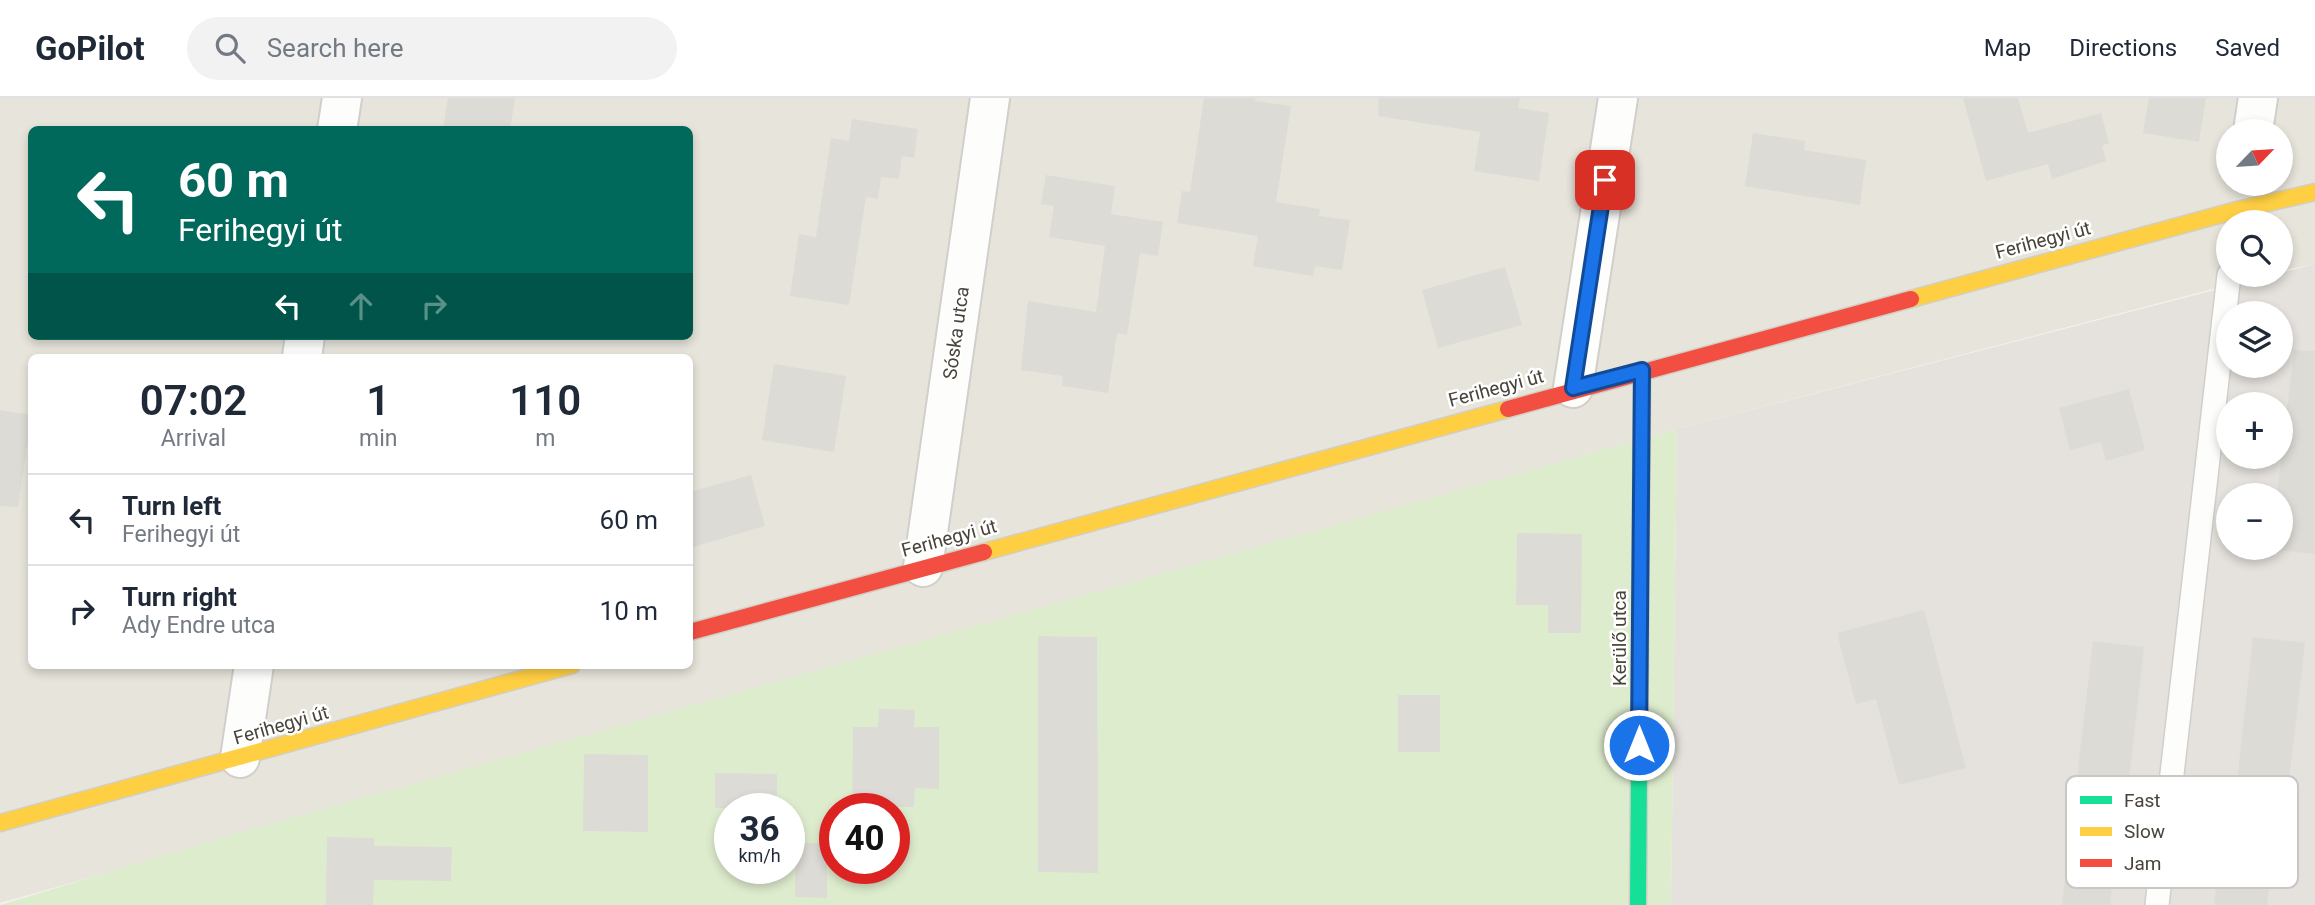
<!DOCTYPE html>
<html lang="en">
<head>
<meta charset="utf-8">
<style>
	body { margin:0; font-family:Roboto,sans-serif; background:#f2f2f3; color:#1f2937; height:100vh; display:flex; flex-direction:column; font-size:26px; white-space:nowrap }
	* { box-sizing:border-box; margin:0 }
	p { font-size:23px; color:#747a83 }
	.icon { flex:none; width:38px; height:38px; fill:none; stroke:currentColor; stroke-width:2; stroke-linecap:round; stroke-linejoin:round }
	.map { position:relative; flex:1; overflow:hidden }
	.details { position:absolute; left:28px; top:256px; width:665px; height:315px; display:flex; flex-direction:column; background:#fff; border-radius:10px; box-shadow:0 4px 10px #0003 }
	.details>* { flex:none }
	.guide { position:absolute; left:28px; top:28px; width:665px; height:214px; border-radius:10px; box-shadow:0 4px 10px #0003; background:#00695c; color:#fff; overflow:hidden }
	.needle { width:46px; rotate:65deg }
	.controls { position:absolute; left:2216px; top:21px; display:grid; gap:14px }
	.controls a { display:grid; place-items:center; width:77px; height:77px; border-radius:50%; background:#fff; box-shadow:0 4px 10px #0003; font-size:35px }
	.speed { position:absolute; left:714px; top:695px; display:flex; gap:14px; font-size:35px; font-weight:700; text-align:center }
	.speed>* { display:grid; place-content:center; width:91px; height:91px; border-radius:50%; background:#fff; box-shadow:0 4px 10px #0003; line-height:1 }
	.speed small { font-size:18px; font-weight:400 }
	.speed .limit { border:10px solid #d22; background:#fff; color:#111 }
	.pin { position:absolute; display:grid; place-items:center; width:60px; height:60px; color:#fff; margin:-30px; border-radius:14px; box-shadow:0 4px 10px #0006 }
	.me { position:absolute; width:77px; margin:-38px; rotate:0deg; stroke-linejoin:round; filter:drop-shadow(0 0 5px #0008) }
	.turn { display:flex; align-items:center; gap:24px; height:147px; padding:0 35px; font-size:32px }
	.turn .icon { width:91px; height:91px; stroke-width:2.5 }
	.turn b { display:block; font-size:49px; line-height:60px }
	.lanes { display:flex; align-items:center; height:66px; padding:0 35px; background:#0003; justify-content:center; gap:35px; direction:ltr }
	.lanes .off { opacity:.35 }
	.eta { display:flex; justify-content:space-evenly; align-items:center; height:119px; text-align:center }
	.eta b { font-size:42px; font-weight:600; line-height:49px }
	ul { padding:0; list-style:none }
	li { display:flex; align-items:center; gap:21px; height:91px; padding:0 35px; border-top:2px solid #e0e1e3 }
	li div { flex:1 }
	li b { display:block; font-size:26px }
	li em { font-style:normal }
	header { display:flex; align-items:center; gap:42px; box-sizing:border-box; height:98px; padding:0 35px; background:#fff; border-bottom:2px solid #e0e1e3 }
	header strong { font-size:33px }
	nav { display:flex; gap:38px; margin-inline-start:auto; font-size:24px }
	.search { width:490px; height:63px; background:#f2f2f3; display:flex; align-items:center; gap:18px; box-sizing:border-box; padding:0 24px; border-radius:38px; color:#747a83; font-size:26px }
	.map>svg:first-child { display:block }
	.residential { fill:#e7e4db; fill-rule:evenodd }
	.industrial { fill:#e5e2dd; fill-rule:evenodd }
	.green { fill:#deecce; fill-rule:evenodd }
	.building { fill:#dddbd5 }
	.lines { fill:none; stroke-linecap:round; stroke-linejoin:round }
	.lane-casing { stroke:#d1cfcb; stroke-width:26 }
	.street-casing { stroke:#d1cfcb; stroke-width:42 }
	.fast-casing { stroke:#d2cfc4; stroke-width:19 }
	.slow-casing { stroke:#d2cfc4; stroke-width:19 }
	.jam-casing { stroke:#d2cfc4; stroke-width:19 }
	.lane { stroke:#fdfdfc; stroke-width:23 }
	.street { stroke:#fdfdfc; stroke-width:38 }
	.fast { stroke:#16e098; stroke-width:16 }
	.slow { stroke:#ffcf43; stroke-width:16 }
	.jam { stroke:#f24e42; stroke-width:16 }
	.route-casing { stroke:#114b97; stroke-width:18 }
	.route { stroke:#1a73e8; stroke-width:12 }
	.labels { text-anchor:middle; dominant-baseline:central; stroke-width:5; stroke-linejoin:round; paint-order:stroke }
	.street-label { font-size:19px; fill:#494439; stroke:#fff }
	.key { fill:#fff; stroke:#c8c7c4; stroke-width:2 }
	.key-label { font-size:19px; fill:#494439 }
</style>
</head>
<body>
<header>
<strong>GoPilot</strong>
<div class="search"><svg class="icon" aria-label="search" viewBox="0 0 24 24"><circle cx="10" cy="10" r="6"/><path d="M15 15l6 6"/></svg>Search here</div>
<nav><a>Map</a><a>Directions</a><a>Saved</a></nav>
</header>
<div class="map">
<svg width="2315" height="807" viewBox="0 0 2315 807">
	<rect width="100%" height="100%" fill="#f3f2ed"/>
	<path class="residential" d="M0 0H2315V166L2280 173V124H2228V177H2267L1677 331 0 805ZM32 32H690V238H32ZM2228 33H2280V86H2228ZM32 259H690V567H32Z"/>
	<path class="industrial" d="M2315 166V807H1671L1677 331ZM2228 215H2280V268H2228ZM2228 306H2280V359H2228ZM2228 397H2280V450H2228Z"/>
	<path class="green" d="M1677 331 1671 807H0L234 736ZM730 710H789V770H730ZM835 710H894V770H835Z"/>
	<path class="building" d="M448 0H515L510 32H443Z
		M1204 0H1256L1255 3 1291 8 1276 104 1320 111 1319 118 1350 122 1342 172 1315 168 1313 178 1253 168 1258 138 1177 125 1182 93 1190 94Z
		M1379 0H1520L1518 10 1549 15 1539 83 1474 73 1480 34 1378 18Z
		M1963 0H2018L2028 35 2101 15 2109 45 2102 48 2106 63 2052 81 2048 66 1986 83Z
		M2149 0H2206L2199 44 2143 35Z
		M852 21 918 31 914 60 902 58 899 81 881 79 878 101 866 99 849 207 790 198 799 136 816 139 831 40 849 43Z
		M1753 35 1805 43 1804 52 1866 62 1860 107 1745 88Z
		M1046 77 1115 88 1111 116 1163 124 1158 158 1140 155 1127 237 1117 235 1108 295 1062 288 1063 278 1021 272 1028 203 1096 214 1105 148 1049 139 1054 108 1041 106Z
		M1505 169 1522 227 1438 250 1422 192Z
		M2294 252 2315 253V456L2271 451 2280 450V397H2277Z
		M774 266 846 278 834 354 762 342Z
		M2129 291 2145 352 2106 363 2101 344 2070 352 2059 310Z
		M0 312 32 317 18 409 0 408Z
		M751 377 765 428 690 450V394Z
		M1517 435 1582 436 1581 535H1548V507H1516Z
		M1924 512 1966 670 1899 687 1876 601 1856 606 1837 535Z
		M1038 538 1097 539 1098 775 1038 774Z
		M2253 539 2305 545 2282 743 2274 742 2267 807H2214L2218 772 2227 773Z
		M2093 543 2144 549 2122 747 2117 746 2110 807H2062Z
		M1398 597H1440V654H1398Z
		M879 611 915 612 914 629H939V691L915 690 914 709H852L853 629H878Z
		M584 656 648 657V734L583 733Z
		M715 675 777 676V710H715Z
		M327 739 374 740V748L452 749 451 783 374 782 373 807H326Z
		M796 745H827V800L795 799Z"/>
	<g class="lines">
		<defs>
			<path id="lane" d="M2157 807 2229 177"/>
			<path id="street" d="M337 32 342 0
				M2253 33 2258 0
				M302 259 305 238
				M1573 290 1618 0
				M923 469 990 0
				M240 660 254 567"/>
			<path id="fast" d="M1638 807 1642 272"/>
			<path id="slow" d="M1911 201 2237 112 2315 94
				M984 454 1508 311
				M0 725 572 567"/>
			<path id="jam" d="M1508 311 1911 201
				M690 534 984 454"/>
		</defs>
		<use href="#lane" class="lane-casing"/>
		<use href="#street" class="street-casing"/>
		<use href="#fast" class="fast-casing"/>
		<use href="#slow" class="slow-casing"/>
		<use href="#jam" class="jam-casing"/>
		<use href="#lane" class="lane"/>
		<use href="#street" class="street"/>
		<use href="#fast" class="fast"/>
		<use href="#slow" class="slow"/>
		<use href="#jam" class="jam"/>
	</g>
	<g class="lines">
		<defs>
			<path id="route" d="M1605 82 1573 290 1642 272 1639 647"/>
		</defs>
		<use href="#route" class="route-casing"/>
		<use href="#route" class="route"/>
	</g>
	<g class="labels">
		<g class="street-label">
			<text transform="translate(2043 142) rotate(-15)">Ferihegyi út</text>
			<text transform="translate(956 235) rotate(-82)">Sóska utca</text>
			<text transform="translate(1496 290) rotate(-15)">Ferihegyi út</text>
			<text transform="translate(949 440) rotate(-15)">Ferihegyi út</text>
			<text transform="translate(1619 540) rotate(-90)">Kerülő utca</text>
			<text transform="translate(281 627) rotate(-16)">Ferihegyi út</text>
		</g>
	</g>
	<rect x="2066" y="678" width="232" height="112" rx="10" class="key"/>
	<rect x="2080" y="698" width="32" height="8" fill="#16e098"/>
	<rect x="2080" y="729" width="32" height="9" fill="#ffcf43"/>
	<rect x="2080" y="761" width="32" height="8" fill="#f24e42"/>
	<g class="key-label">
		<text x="2124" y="709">Fast</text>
		<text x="2124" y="740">Slow</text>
		<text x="2124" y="772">Jam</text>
	</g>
</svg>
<div class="controls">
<a><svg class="needle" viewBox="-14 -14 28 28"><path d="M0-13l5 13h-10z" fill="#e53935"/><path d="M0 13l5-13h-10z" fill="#747a83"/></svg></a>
<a><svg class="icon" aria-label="search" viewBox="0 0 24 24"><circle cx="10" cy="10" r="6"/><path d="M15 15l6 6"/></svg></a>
<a><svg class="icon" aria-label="layers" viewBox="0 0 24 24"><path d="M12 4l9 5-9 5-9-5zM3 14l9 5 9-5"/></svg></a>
<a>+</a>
<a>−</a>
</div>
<div class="speed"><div>36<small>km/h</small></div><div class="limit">40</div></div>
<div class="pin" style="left:1605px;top:82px;background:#d93025"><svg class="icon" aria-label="arrive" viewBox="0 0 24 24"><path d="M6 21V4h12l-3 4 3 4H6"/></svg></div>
<svg class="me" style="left:1639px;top:647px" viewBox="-20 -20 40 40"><circle r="17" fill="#1a73e8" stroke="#fff" stroke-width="3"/><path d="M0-11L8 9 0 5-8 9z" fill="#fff"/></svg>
<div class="guide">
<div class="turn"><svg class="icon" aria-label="left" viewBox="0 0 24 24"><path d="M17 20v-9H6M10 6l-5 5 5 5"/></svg><div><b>60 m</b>Ferihegyi út</div></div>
<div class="lanes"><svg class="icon" aria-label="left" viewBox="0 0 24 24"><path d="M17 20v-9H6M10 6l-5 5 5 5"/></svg><svg class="icon off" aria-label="ahead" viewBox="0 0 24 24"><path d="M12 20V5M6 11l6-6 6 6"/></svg><svg class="icon off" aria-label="right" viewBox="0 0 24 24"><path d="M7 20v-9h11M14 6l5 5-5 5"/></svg></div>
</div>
<section class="details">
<div class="eta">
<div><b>07:02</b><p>Arrival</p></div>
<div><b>1</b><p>min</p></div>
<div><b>110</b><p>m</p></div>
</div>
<ul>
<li><svg class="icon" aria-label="left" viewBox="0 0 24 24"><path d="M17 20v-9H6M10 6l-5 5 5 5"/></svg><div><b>Turn left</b><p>Ferihegyi út</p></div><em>60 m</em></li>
<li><svg class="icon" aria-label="right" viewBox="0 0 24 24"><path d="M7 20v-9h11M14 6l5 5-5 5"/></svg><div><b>Turn right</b><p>Ady Endre utca</p></div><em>10 m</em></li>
</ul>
</section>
</div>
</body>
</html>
